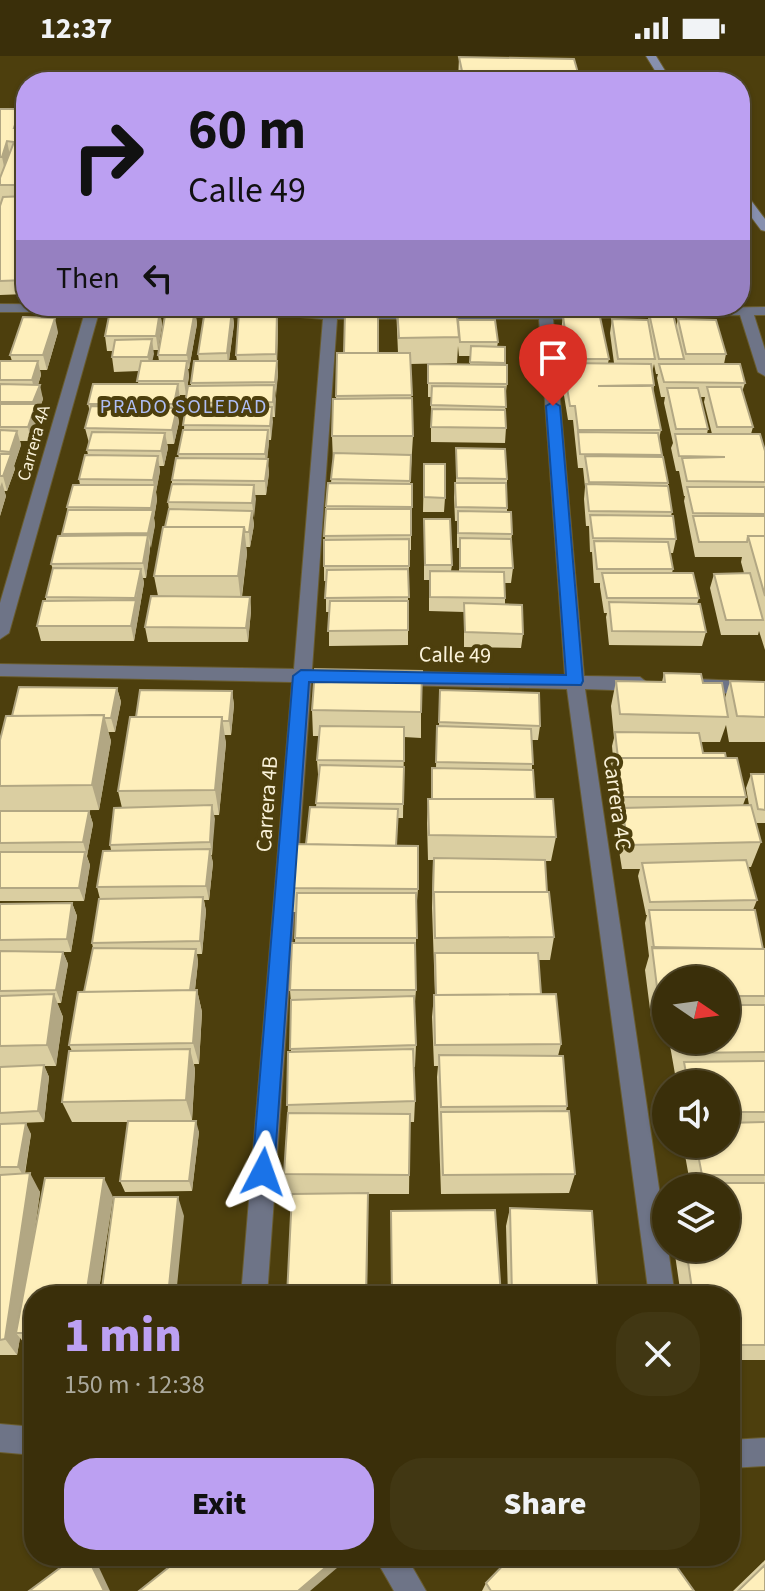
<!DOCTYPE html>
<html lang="en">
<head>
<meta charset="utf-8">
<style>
	body { margin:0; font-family:"Source Sans 3",sans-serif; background:#413713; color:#f1f3f6; height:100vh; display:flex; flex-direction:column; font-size:30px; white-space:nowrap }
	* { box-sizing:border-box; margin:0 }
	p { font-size:26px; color:#aba99c }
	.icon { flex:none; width:44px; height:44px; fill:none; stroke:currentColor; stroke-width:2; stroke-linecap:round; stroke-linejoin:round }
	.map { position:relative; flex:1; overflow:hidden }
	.side { position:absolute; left:24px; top:1230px; width:716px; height:280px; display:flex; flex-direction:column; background:#3a2f0a; border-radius:32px; box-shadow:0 2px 6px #0004,0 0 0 2px #544a2b }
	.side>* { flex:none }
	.guide { position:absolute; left:16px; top:16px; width:734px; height:244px; border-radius:32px; box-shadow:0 2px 6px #0004,0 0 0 2px #544a2b; background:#bca0f2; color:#111; overflow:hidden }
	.needle { width:52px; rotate:103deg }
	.buttons { position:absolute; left:652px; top:910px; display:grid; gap:16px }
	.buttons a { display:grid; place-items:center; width:88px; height:88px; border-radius:50%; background:#3a2f0a; box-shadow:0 2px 6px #0004,0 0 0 2px #544a2b; font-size:40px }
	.pin { position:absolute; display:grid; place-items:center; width:68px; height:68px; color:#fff; margin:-82px -34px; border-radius:50% 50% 50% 0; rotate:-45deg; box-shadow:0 0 8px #0007 }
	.pin .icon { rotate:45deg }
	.me { position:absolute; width:88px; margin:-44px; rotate:4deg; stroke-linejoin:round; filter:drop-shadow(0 0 6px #0008) }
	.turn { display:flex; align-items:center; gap:28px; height:168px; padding:0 40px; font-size:36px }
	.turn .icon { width:104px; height:104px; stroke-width:2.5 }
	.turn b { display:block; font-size:56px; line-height:68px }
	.then { display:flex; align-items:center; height:76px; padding:0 40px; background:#0003; gap:16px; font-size:30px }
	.round { display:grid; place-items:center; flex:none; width:84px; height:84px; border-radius:32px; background:#413713 }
	.summary { display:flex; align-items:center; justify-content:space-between; height:136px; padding:0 40px }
	h1 { font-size:48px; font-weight:800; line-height:60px; color:#bca0f2 }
	.primary-button { display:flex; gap:16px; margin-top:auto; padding:16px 40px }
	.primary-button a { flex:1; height:92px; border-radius:32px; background:#bca0f2; color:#111; font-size:32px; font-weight:800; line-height:92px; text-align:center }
	.primary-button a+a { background:#413713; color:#f1f3f6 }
	.status { display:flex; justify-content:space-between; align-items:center; height:56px; padding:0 40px; background:#3a2f0a; direction:ltr }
	.status svg { height:22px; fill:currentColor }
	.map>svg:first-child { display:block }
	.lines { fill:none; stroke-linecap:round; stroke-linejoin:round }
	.street-casing { stroke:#695c2e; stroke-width:2 }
	.secondary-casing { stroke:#695c2e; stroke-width:2 }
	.street { fill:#6e7487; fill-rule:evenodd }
	.secondary { fill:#8790ae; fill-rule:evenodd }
	.wall { fill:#dacea1; fill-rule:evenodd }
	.shaded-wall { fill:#b2a783 }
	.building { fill:#feefbb; stroke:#b2a783; stroke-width:2 }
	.route { fill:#1a73e8; stroke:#114b97; stroke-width:2 }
	.labels { text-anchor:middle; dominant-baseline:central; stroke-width:8; stroke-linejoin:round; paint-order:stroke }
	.far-street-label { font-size:18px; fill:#faf2d9; stroke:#4d3f0d }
	.far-neighbourhood-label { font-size:20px; letter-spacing:2px; fill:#afbef5; stroke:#4d3f0d }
	.street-label { font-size:22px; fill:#faf2d9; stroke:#4d3f0d }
</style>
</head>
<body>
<div class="status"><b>12:37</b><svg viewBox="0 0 49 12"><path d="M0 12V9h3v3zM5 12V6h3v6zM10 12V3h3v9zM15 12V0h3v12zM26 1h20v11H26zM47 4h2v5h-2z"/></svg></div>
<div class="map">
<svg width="765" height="1535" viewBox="0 0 765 1535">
	<rect width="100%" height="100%" fill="#4d3f0d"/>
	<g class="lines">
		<defs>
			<path id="street" d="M0 58H26V64H0Z
				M0 248 268 250 330 255 458 256 765 251V259H754L765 294V320L758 316 740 259 553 263 584 620 640 621 649 628 640 635 585 633 675 1240H649L567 633 396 629 387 622 396 615 565 620 539 263H337L312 613 321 620 318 625 311 626 267 1240H241L292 626 0 620V608L294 613 323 263 255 257 99 256 9 577 0 583V547L85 256H0Z
				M696 623 765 626V640L690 635 687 630Z
				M0 1368 34 1371V1399L0 1396Z
				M765 1382V1410L730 1412V1384Z
				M374 1500H406L426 1535H394Z"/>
			<path id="secondary" d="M646 0H656L672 26H662Z
				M740 134 744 135 765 163V175L761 174 740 146Z"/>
		</defs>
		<use href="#street" class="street-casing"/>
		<use href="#secondary" class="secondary-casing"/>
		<use href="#street" class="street"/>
		<use href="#secondary" class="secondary"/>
	</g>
	<path class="wall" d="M459 1 578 17 577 26H458Z
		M0 53H20L22 62 26 53V238L0 239Z
		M394 250H456L458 271 498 286 497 291H505V309L507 328 505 342 506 372 505 387 431 386V341H428V308L470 309V300H459L458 290 457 307 410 308 413 380 410 428H412V465H411V494H409V524H408V589L329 590V556H326V525H324V510L326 450 331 427 333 406 332 380 336 343 337 297H398L396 250Z
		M195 254 197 268 189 313H188L189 320 186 339H180L177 356 179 366 174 388H167L168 392 164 410H159L160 415 156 436 157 444 154 462 155 469 150 492 146 522H143L144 527 134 585H41L37 570 46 544V541L53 513 51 508 63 480 68 456 67 451 80 429 79 423 88 399 87 394 89 387 85 372 90 356 88 348 138 328 139 315 114 316 112 301 113 295H107L105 280 160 255 162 269 158 294H153L152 305H159L158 299Z
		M232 254 234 268 229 305H237L236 299 278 270 277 305 278 319 275 340V361H272L271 384H269L267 403 269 417 266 439H255L253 462 254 469 250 491H246L247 497 242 541H250L251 555 248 586H148L145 571 158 540 154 520 169 454 168 446 172 428V424L179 402 178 398 184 374 185 347 191 330V327L199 305 198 298Z
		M649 257 676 271 678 263 726 298 724 308 745 327 742 336 753 371 751 378 765 395V594L759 575 758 579H721L710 532 714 518 744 517 741 506 742 501H695L684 445 685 440H684L679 415H676L671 392 673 387 664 347 665 341H661L657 322 658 318H656L654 308 652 317 654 329 653 336 661 374 659 383 661 401 668 427V430L672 456 671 460 676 483 673 497H670L673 513 672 517 699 542 697 548 706 576 702 590 609 589 606 561 607 557H604L600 531V527H594L592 496H590L589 470H586L584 443 585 431 583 412H578L573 364H568L561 321 563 307H565L561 275 563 260 609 303 608 307H614L610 277 612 263 648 264ZM700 341H705L704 346 712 378H707L708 373Z
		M58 276 47 314H40L41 319 38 329 43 343 38 357 39 363 31 385H20L21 389 14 410 15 413 7 435H4L6 440 0 460V305H12L10 299Z
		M456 392 507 423V456L512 478 511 487 513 512 511 527H505V549L523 578 521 592 464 591V556L429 555V524H424V463L452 509 451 515H459V492H457V465H455L454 441 455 427H456Z
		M424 408 445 442 444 456H423Z
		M664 617 703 627 725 642 730 625 765 626V686H729L726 669 720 686H700L703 697 726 702 746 741 743 749H749L746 732 751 718H765V767H756L761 786 751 811H748L757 844 753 854 763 893H765V1304H730V1240H681L674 1192H726V1132H674L677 1127H690L683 1088H726V1028H675L679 1018H675L669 984H726V924H666V961H651L645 914 649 900 645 867 647 859H646L638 820 640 813H622L616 776 619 765H612L606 727 612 702H613L612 690 614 682 611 650 616 625 662 626Z
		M117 632 121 646 115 676H108L111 685 99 754 0 755V684L12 660Z
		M440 634 540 670 538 684H532V714L535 743 556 781 551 805H545L547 836 554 881 550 904H538L541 938 561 988 558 1000 567 1050 566 1055 575 1118 569 1137 441 1138 437 1021 438 1010H434L432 961 434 939H435L432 852 433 804H428L427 767 428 743H432V712H436L437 670H439Z
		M232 635 234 649 231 679H224L226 687 219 759H214L212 799H211L213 807 209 844H204L206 855 202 898H197L198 906 195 934H197L202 956 199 1008H194L195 1014 192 1064 199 1076 192 1135 125 1136 120 1125 128 1066H72L62 1046 72 995 69 989 84 936 93 892 92 887 100 843 97 831 111 794 110 789 122 752 118 735 136 661Z
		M312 654 421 656V682L404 681 403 762H397L396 790 418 833 416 857V934L414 957 416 989 415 1011H413L415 1045 414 1066H410L409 1138H368L367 1240H287L310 1138 287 1137 284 1118 291 996V948L290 934 295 887 296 856H291L289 832 306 788 316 751 319 718H318L317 704 319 680H313Z
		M0 755H89L93 768 87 800 90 809 84 845H0Z
		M72 847 77 860 71 896H63L68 908 61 947H57L63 961 56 1010H44L49 1021 44 1066 20 1067 31 1078 25 1118 40 1136 35 1172 113 1141 98 1240H34V1292H28L20 1282 17 1299H0V848Z
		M510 1152 598 1240H508L506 1170Z
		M765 1504V1535H733Z
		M486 1527 694 1535H482Z"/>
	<path class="shaded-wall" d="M20 53 25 77 14 72Z
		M7 85 12 109 7 125 2 101Z
		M195 254 197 268 189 313 187 299Z
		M232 254 234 268 228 312 227 297Z
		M160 255 162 269 158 294 156 280Z
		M277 256 278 270 277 310V305L278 319 276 340 275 326 277 312 276 298Z
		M55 262 58 276 47 314 43 299Z
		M152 283 154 298 150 315 148 301Z
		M38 305 41 319 35 338 32 324Z
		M187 305 189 320 186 339 184 325Z
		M178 328 180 343 177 356 179 366 174 388 172 374 175 357 174 348Z
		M40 329 43 343 38 357 39 363 31 385 28 371 34 352 33 346Z
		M274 329 276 343 275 361 273 346Z
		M272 351 273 366 271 384 270 370Z
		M268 374 269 388 266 413 265 398Z
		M17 375 21 389 14 410 10 396Z
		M165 377 168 392 164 410 161 395Z
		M11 398 15 413 7 435 3 420Z
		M158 400 160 415 156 436 157 444 154 462 155 469 151 492 148 477 152 458 151 452 154 433 153 424Z
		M268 403 269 417 266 439 265 425Z
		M2 426 6 440 0 460V431Z
		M254 429 256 443 254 462 252 447Z
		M252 455 254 469 250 491 249 476Z
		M244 471 247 497 241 546 238 520Z
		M148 479 150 494 146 522 143 507Z
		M141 513 144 527 134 585 131 570Z
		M250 541 251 555 248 586 246 572Z
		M117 632 121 646 115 676 111 662Z
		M232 635 234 649 231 679 229 665Z
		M104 659 111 685 99 754 92 729Z
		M222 661 226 687 219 759 215 734Z
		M212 749 215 763 212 799 210 786Z
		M89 755 93 768 87 800 83 786Z
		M210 793 213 807 209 844 206 830Z
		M85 796 90 809 84 845 79 832Z
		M203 841 206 855 202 898 200 885Z
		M72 847 77 860 71 896 67 883Z
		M196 893 198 906 193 951 190 939Z
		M63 896 68 908 61 947 56 934Z
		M197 934 202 956 199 1008 193 987Z
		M54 938 63 961 56 1010 47 989Z
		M190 993 195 1014 192 1064 186 1044Z
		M44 1009 49 1021 44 1066 38 1055Z
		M196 1065 199 1076 192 1135 189 1125Z
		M26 1067 31 1078 24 1121 18 1111Z
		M30 1117 40 1136 20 1277H16L20 1282 17 1299 5 1283Z
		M104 1122 113 1141 98 1240H86Z
		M178 1141 184 1160 176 1240H168Z
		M87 1500H91L95 1503 110 1535H104Z
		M339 1500H351L310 1535H298Z"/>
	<path class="building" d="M459 1 574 3 578 17 462 15Z
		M0 53H20L14 72H19L26 53V129H0V122L14 86 7 85 2 101H0Z
		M26 140V224L0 225V150L3 141Z
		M397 250H456L459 281 399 282Z
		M166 254H195L187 299H158Z
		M205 254H232L227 297 198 298Z
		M110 255H160L156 280H105Z
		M239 256H277L276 298 236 299Z
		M345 257H378V297H344Z
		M649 257 673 258 684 303H659Z
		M563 260 600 261 609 303H569Z
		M23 261 55 262 43 299H10Z
		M612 263 648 264 655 303H618Z
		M678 263 716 264 726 298H686Z
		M458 264H495L498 286H460Z
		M152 283 148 301H112L115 284Z
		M471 290 505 291V307L470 306Z
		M337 297H410L412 339 336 340Z
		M0 305H38L32 324H0Z
		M141 305H187L184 325H137Z
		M194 305H277L275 326 191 327Z
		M563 307 651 308 654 329 598 330H652L661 374H578L575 350H570Z
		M428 308 507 309V328L428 327Z
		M659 308H740L745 327 664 326Z
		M0 328 40 329 33 346H0Z
		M93 328H178L174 348H88Z
		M274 329 273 346 185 347 188 330Z
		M432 330 505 331 506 351 431 349Z
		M707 331H741L753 371H717Z
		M667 332H698L708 373H676Z
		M412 342 413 380H332L333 343Z
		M0 348H36L28 371H0Z
		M91 350 177 352 172 374 85 372Z
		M186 351H272L270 370 183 369Z
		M432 353 505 354 506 372 431 371Z
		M0 374 17 375 10 396 0 395Z
		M183 374H268L265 398H178Z
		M92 376 165 377 161 395 87 394Z
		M578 376 658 377 662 399 580 398Z
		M675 378H760L765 395V426L687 425 682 402 725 401 679 400Z
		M456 392 505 393 507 423 457 422Z
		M334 397 411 399 410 425 331 423Z
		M0 398H11L3 420H0Z
		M85 399 158 400 153 424 79 423Z
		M585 400 663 401 668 427 589 426Z
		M176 402 268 403 265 425 172 424Z
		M424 408H445V442L424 441Z
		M328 427 412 428V451L326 450Z
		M455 427H506L507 452 456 451Z
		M172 428 254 429 252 447 168 446Z
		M586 428 668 430 672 456 589 455Z
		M73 429H155L151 452 67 451Z
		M687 431H765V458L693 457Z
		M169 453 252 455 249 476H245L244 471H165Z
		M326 453H411V479L324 480Z
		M68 454H153L148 477 62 478Z
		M458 455 511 456 512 478 458 477Z
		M590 459 673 460 676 483 593 482Z
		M693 460H765V480H748L747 486H699Z
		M424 463H450L452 509H425Z
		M163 471H244L238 520H154Z
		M148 479 143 507 51 508 58 480Z
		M748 480H765V540Z
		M460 482 511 483 513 512H460Z
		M409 483V510H324V484Z
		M594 485 668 486 673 513H597Z
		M53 512 141 513 135 542 46 541Z
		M408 513 409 541 325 542 327 514Z
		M430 515 504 516 505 542 430 541Z
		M602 517H693L699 542H607Z
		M750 517 763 564H726L714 518Z
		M151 540 250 541 246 572 145 571Z
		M136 544 131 570H37L43 545Z
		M330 545H408V574L328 575Z
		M609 546 700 548 706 576 612 575Z
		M464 547 522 549 523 578 465 576Z
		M315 613 422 615 421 656 312 654Z
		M664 617 701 618 703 627H722L728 661 620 658 616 625 665 626Z
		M730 625 765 626V661L737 660Z
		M19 631 117 632 111 662H104V659L12 660Z
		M140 634 232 635 229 665H222V661H136Z
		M440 634 539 637 540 670 439 666Z
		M104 659 92 729 0 730V684L6 660Z
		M130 661H222L215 734 118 735Z
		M320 670 404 671V705L317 704Z
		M437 670 531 673 533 708 436 706Z
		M615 676 699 677 703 697H725L726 702H618Z
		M612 702H737L746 741H617Z
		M320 709 404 711 403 748 316 747Z
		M432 712 533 714 535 743H432Z
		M751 718H765V754L758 753Z
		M428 743H553L556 781 429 779Z
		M212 749 210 786 110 789 114 752Z
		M751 749 761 786 628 789 622 752Z
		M310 751 398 753 396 790 306 788Z
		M0 755H89L83 786 0 787Z
		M292 788 418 790V833L289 832Z
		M210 793 206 830 97 831 103 795Z
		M0 796H85L79 832H0Z
		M434 802 545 804 547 836H434L433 839Z
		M746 804 757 844 650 846 642 807Z
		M434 836H549L554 881 435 882Z
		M297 837H416L417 882H295Z
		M203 841 200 885 92 887 99 843Z
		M72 847 67 883 0 884V848Z
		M649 854H755L763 893 654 892Z
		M292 887H415L416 934H290Z
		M652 891 765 893V940H726V924H666V939H658Z
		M93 892 196 893 190 934 84 936Z
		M0 895 63 896 56 934 0 935Z
		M435 897H538L541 938 436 939Z
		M197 934 193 987 69 989 78 936Z
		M54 938 47 989 0 990V940Z
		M556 938 561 988 435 989 434 939Z
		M414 940 416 989 290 993 291 944Z
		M726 949H765V996L683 997 681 984H726Z
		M190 993 186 1044 62 1046 69 995Z
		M413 993 415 1045 287 1049 288 996Z
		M439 999 563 1000 567 1050 441 1051Z
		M765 1005V1056H726V1028H688L684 1006Z
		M44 1009 38 1055 0 1057V1011Z
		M569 1055 575 1118 443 1119 441 1056Z
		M288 1057 410 1058 409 1119 284 1118Z
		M128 1065H196L189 1125H120Z
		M765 1066V1119H702L696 1088H726V1067Z
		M26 1067 18 1111H0V1068Z
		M30 1117 5 1283 0 1284V1119Z
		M45 1122H104L86 1240H34V1277H16Z
		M677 1127H765V1289H730V1240H693L686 1192H726V1132H677Z
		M368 1137 366 1240H287L292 1138Z
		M114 1141H178L168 1240H101Z
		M510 1152 592 1155 598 1240H512Z
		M495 1154 501 1240H392L391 1155Z
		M76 1500H87L104 1535H29Z
		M183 1500H339L298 1535H139Z
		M512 1500H669L694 1535H491L486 1527Z
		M765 1509V1535H738Z"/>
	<path class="route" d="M553 346 560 350 583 625 581 629 309 626 274 1116 271 1124 263 1127 255 1124 252 1116 293 620 301 614 566 619 546 350Z"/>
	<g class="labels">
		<g class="far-street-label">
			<text transform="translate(34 387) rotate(-74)">Carrera 4A</text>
		</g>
		<g class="far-neighbourhood-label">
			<text x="184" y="351">PRADO SOLEDAD</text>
		</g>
		<g class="street-label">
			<text transform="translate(455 599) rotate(1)">Calle 49</text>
			<text transform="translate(617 747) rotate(82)">Carrera 4C</text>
			<text transform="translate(267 748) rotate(-86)">Carrera 4B</text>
		</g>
	</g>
</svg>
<div class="buttons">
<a><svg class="needle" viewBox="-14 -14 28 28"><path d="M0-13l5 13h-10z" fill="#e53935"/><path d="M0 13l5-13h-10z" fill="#aba99c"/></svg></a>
<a><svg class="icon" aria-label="sound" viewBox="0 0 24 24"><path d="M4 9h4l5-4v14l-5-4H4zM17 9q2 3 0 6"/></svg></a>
<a><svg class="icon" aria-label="layers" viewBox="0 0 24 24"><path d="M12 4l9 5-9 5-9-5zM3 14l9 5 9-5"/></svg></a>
</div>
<div class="pin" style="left:553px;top:350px;background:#d93025"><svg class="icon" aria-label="arrive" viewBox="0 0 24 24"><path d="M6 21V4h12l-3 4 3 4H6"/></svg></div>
<svg class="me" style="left:263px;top:1116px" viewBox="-20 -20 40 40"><path d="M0-17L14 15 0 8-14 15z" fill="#1a73e8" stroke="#fff" stroke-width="4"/></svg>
<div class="guide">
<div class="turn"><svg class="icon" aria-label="right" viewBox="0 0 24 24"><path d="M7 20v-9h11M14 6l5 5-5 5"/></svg><div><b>60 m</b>Calle 49</div></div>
<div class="then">Then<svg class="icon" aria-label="left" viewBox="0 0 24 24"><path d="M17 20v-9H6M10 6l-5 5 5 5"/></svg></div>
</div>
<section class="side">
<div class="summary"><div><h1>1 min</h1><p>150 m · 12:38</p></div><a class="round"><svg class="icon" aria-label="close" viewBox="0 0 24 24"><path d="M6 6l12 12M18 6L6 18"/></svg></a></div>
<div class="primary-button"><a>Exit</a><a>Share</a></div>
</section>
</div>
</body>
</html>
